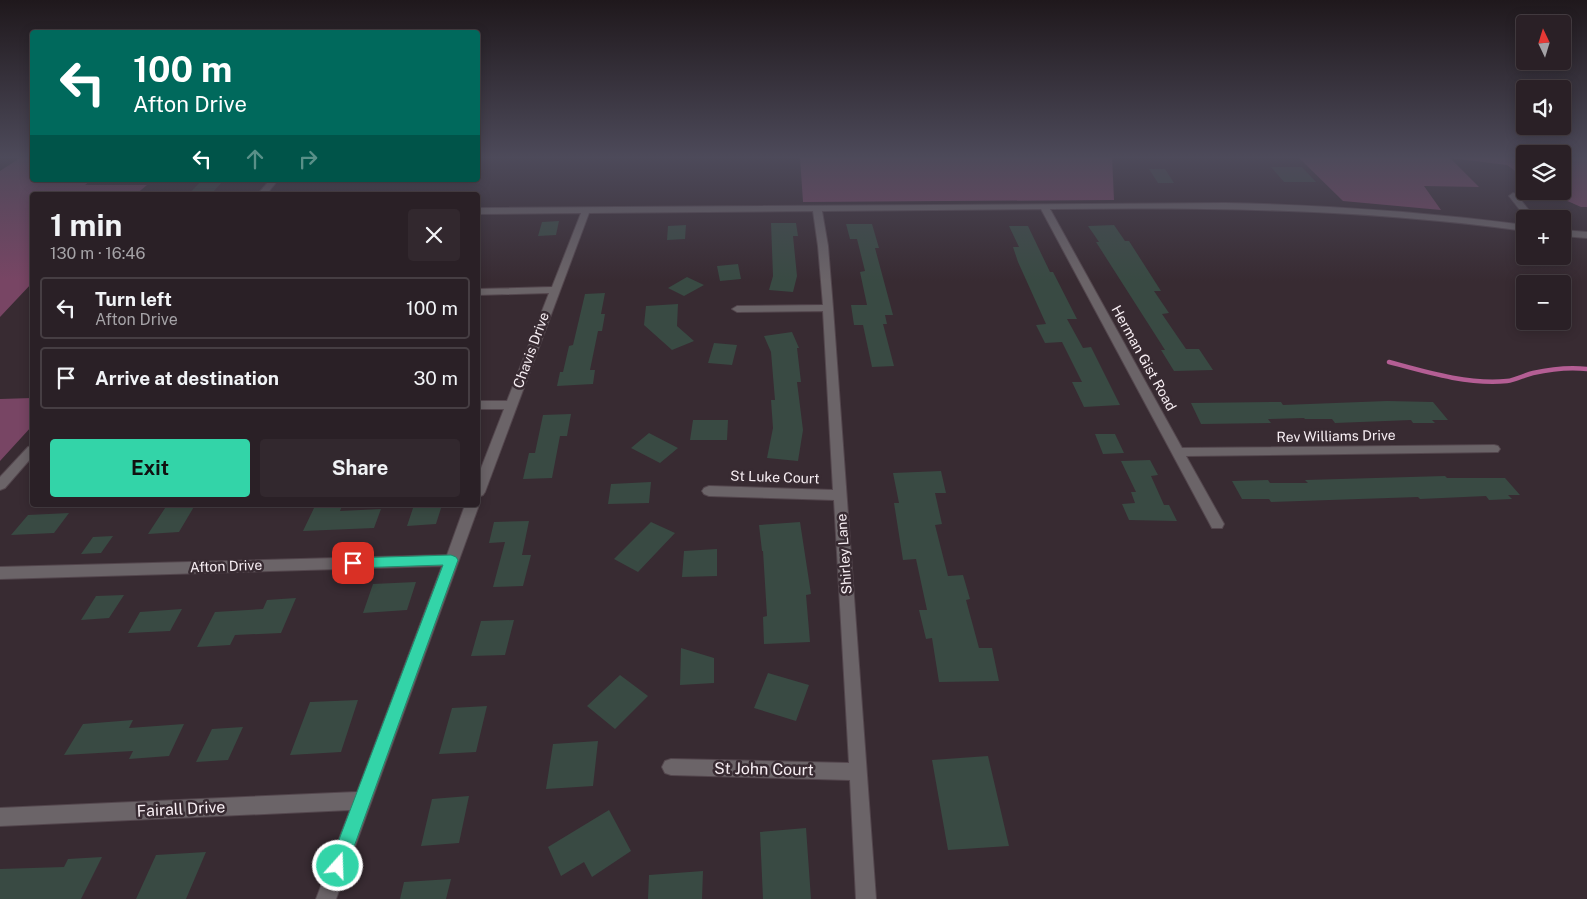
<!DOCTYPE html>
<html lang="en">
<head>
<meta charset="utf-8">
<style>
	body { margin:0; font-family:"Public Sans",sans-serif; background:#32282e; color:#f1f3f6; height:100vh; display:flex; flex-direction:column; font-size:19px; white-space:nowrap }
	* { box-sizing:border-box; margin:0 }
	p { font-size:16px; color:#a5a3a7 }
	.icon { flex:none; width:28px; height:28px; fill:none; stroke:currentColor; stroke-width:2; stroke-linecap:round; stroke-linejoin:round }
	.map { position:relative; flex:1; overflow:hidden }
	.sheet { position:absolute; left:30px; top:192px; width:450px; height:315px; display:flex; flex-direction:column; background:#2a2026; border-radius:5px; box-shadow:0 2px 12px #0003,0 0 0 1px #463e43 }
	.sheet>* { flex:none }
	.top-card { position:absolute; left:30px; top:30px; width:450px; height:152px; border-radius:5px; box-shadow:0 2px 12px #0003,0 0 0 1px #463e43; background:#00695c; color:#fff; overflow:hidden }
	.needle { width:32px; rotate:356deg }
	.buttons { position:absolute; left:1516px; top:15px; display:grid; gap:10px }
	.buttons a { display:grid; place-items:center; width:55px; height:55px; border-radius:5px; background:#2a2026; box-shadow:0 2px 12px #0003,0 0 0 1px #463e43; font-size:25px }
	.pin { position:absolute; display:grid; place-items:center; width:42px; height:42px; color:#fff; margin:-21px; border-radius:10px; box-shadow:0 2px 8px #0006 }
	.me { position:absolute; width:55px; margin:-28px; rotate:20deg; stroke-linejoin:round; filter:drop-shadow(0 0 4px #0008) }
	.turn { display:flex; align-items:center; gap:18px; height:105px; padding:0 20px; font-size:22px }
	.turn .icon { width:65px; height:65px; stroke-width:2.5 }
	.turn b { display:block; font-size:35px; line-height:42px }
	.lanes { display:flex; align-items:center; height:48px; padding:0 20px; background:#0003; justify-content:center; gap:25px; direction:ltr }
	.lanes .off { opacity:.35 }
	.round { display:grid; place-items:center; flex:none; width:52px; height:52px; border-radius:5px; background:#32282e }
	.overview { display:flex; align-items:center; justify-content:space-between; height:85px; padding:0 20px }
	h1 { font-size:30px; font-weight:700; line-height:38px }
	.cta { display:flex; gap:10px; margin-top:auto; padding:10px 20px }
	.cta a { flex:1; height:58px; border-radius:5px; background:#33d4a8; color:#111; font-size:20px; font-weight:700; line-height:58px; text-align:center }
	.cta a+a { background:#32282e; color:#f1f3f6 }
	ul { padding:0; list-style:none }
	li { display:flex; align-items:center; gap:15px; height:62px; margin:0 10px 8px; padding:0 10px; border:2px solid #463e43; border-radius:5px }
	li div { flex:1 }
	li b { display:block; font-size:19px }
	li em { font-style:normal }
	.map>svg:first-child { display:block }
	.green { fill:#784564 }
	.lines { fill:none; stroke-linecap:round; stroke-linejoin:round }
	.stream { stroke:#b45e94; stroke-width:4.5 }
	.building { fill:#394a43 }
	.minor-casing { stroke:#53464d; stroke-width:2 }
	.minor { fill:#6b6468; fill-rule:evenodd }
	.route { fill:#33d4a8; stroke:#218a6d }
	.labels { text-anchor:middle; dominant-baseline:central; stroke-width:5; stroke-linejoin:round; paint-order:stroke }
	.street-label { font-size:14px; fill:#f7eef3; stroke:#382b32 }
	.near-street-label { font-size:16px; fill:#f7eef3; stroke:#382b32 }
</style>
</head>
<body>
<div class="map">
<svg width="1587" height="899" viewBox="0 0 1587 899">
	<rect width="100%" height="100%" fill="#382b32"/>
	<path class="green" d="M23 156H32V180H91L85 185H147L135 195H32V283L0 317V171Z
		M632 156H1112L1114 200 803 202 800 157 631 158Z
		M1297 156H1525V178L1507 165 1450 158 1479 187 1424 186 1441 210 1343 201Z
		M1563 156H1587V207H1581L1545 191H1562Z
		M32 398V426L0 461V399Z"/>
	<g class="lines">
		<path class="stream" d="M1389 362C1426 372 1469 385 1507 381 1516 380 1524 375 1533 373 1551 369 1569 367 1587 369"/>
	</g>
	<path class="building" d="M1271 167H1302L1316 182H1284Z
		M1149 169H1165L1174 183H1158Z
		M202 180H224L212 193 189 194Z
		M559 221 556 235 538 236 542 222Z
		M771 223H796L798 236H793L797 276 793 292 769 290 773 276Z
		M846 224H872L879 248H875L893 315H885L887 324H883L894 366 872 367 863 325H854L851 305H867L860 272 865 271 857 239H850Z
		M686 225 685 239 667 240 668 226Z
		M1114 225 1125 241H1129L1161 291H1154L1169 313 1162 314 1186 349H1199L1213 370 1174 371 1161 350H1165L1096 242H1099L1088 226Z
		M1009 226H1028L1050 272H1053L1077 319H1067L1083 348 1091 347 1120 405 1084 407 1072 382H1082L1062 342 1045 343 1036 325 1046 324 1018 262 1013 247H1019Z
		M738 264 741 279 720 281 717 266Z
		M687 277 704 285 684 296 668 288Z
		M605 293 601 314H605L602 331H598L590 370H595L593 384 557 386 560 372H563L569 346 573 345 585 294Z
		M678 304 677 326 694 341 672 350 644 325 646 306Z
		M792 332 799 348H797L801 382H797L803 430 798 461 767 458 773 428 771 400H775L771 352 764 336Z
		M714 343 737 345 732 365 708 363Z
		M1387 401 1433 402 1448 420H1432L1435 423H1413L1411 420 1335 423 1332 419H1305L1304 418 1268 419 1271 423 1201 424 1191 403 1281 402 1283 405Z
		M571 414 567 436H560L552 478 523 479 529 453H535L543 415Z
		M693 420H728L727 440H690Z
		M649 433 678 448 660 463 631 448Z
		M1095 434H1115L1124 453 1103 454Z
		M1150 460 1158 475 1151 476 1164 505H1169L1177 521 1129 520 1122 504 1135 503 1131 492H1136L1121 461Z
		M941 471 946 493H935L942 524 935 525 948 576 963 575 970 599 966 600 979 648H992L999 681 939 682 932 638 926 639 919 610H927L916 559 903 560 894 503H899L893 473Z
		M1445 476 1447 478H1505L1520 495H1508L1512 499 1489 500 1486 496 1420 499 1418 497 1271 502 1269 499H1242L1232 481 1268 480 1270 483H1308L1305 480Z
		M651 482 649 503 608 504 611 484Z
		M167 505H195L179 532 148 534Z
		M414 505H442L436 524 407 526Z
		M342 506 340 511 381 509 374 528 303 531 314 508Z
		M69 513 54 533 11 535 28 515Z
		M529 521 522 555H531L523 586 493 587 505 542 489 543 494 522Z
		M651 522 675 533 638 572 614 559Z
		M800 522 811 594 806 595 810 642 764 644 763 617 767 616 763 551H762L759 525Z
		M113 536 101 553 81 554 93 537Z
		M717 549V576L682 577 684 551Z
		M416 582 407 610 363 613 373 584Z
		M124 595 109 618 81 620 96 596Z
		M296 598 281 633 235 635 230 645 197 647 215 612 263 609 267 600Z
		M182 609 170 631 128 633 140 612Z
		M514 620 505 655 471 656 481 621Z
		M681 648 714 658V683L680 685Z
		M768 673 809 685 796 721 754 708Z
		M620 675 648 696 615 729 587 706Z
		M358 700 341 752 290 755 310 702Z
		M487 706 476 752 439 754 452 708Z
		M133 720 129 728 184 724 169 756 129 759 133 751 64 755 83 724Z
		M243 727 228 760 196 762 212 729Z
		M598 741 593 786 546 789 553 744Z
		M988 756 1009 846 948 850 932 760Z
		M469 796 459 843 421 846 432 799Z
		M609 810 631 851 592 877 584 862 561 876 548 847Z
		M806 828 811 899H763L760 832Z
		M206 852 186 899H136L156 855Z
		M102 857 81 899H0V869L64 867 68 859Z
		M703 871 702 899H648L649 875Z
		M451 879 446 899H400L404 882Z"/>
	<g class="lines">
		<defs>
			<path id="minor" d="M270 180H278L266 195H257Z
				M1513 193 1516 194 1536 219H1527L1509 196Z
				M1225 203C1326 205 1425 212 1525 225V231C1365 209 1211 207 1050 209L1182 448 1494 445 1498 446 1500 449 1498 452 1186 456 1224 524 1222 528H1212L1041 209 822 211 828 246 833 308 876 899H856L850 780 671 775 665 773 662 767 665 761 671 759 849 763 834 500 709 496 704 494 702 491 704 488 709 486 833 490 823 311 737 312 732 309 737 306 823 305 818 246 813 211 589 213 485 492 483 495 478 497V476L504 409H478V401H507L549 293 478 295V289L552 287 581 213 478 214V208Z
				M1562 230 1587 232V238L1562 236Z
				M32 446V457L5 488 0 490V477L28 447Z
				M478 503 479 505 336 899H316L350 810 0 826V808L357 792 442 566 0 579V567L447 555 465 505H478Z"/>
		</defs>
		<use href="#minor" class="minor-casing"/>
		<use href="#minor" class="minor"/>
	</g>
	<linearGradient id="sky" x2="0" y2="1"><stop stop-color="#1f181c"/><stop offset="0.56" stop-color="#4d4a5a"/><stop offset="1" stop-color="#4d4a5a" stop-opacity="0"/></linearGradient>
	<rect width="1587" height="281" fill="url(#sky)"/>
	<path class="route" d="M451 555 456 557 458 560 347 866 344 872 338 875 332 872 329 866 443 565 353 568 349 566 347 563 349 559 353 558Z"/>
	<g class="labels">
		<g class="street-label">
			<text transform="translate(531 350) rotate(-70)">Chavis Drive</text>
			<text transform="translate(1144 358) rotate(61)">Herman Gist Road</text>
			<text transform="translate(1336 436) rotate(-1)">Rev Williams Drive</text>
			<text transform="translate(775 477) rotate(2)">St Luke Court</text>
			<text transform="translate(844 554) rotate(-94)">Shirley Lane</text>
			<text transform="translate(226 566) rotate(-2)">Afton Drive</text>
		</g>
		<g class="near-street-label">
			<text transform="translate(764 769) rotate(1)">St John Court</text>
			<text transform="translate(181 809) rotate(-3)">Fairall Drive</text>
		</g>
	</g>
</svg>
<div class="buttons">
<a><svg class="needle" viewBox="-14 -14 28 28"><path d="M0-13l5 13h-10z" fill="#e53935"/><path d="M0 13l5-13h-10z" fill="#a5a3a7"/></svg></a>
<a><svg class="icon" aria-label="sound" viewBox="0 0 24 24"><path d="M4 9h4l5-4v14l-5-4H4zM17 9q2 3 0 6"/></svg></a>
<a><svg class="icon" aria-label="layers" viewBox="0 0 24 24"><path d="M12 4l9 5-9 5-9-5zM3 14l9 5 9-5"/></svg></a>
<a>+</a>
<a>−</a>
</div>
<div class="pin" style="left:353px;top:563px;background:#d93025"><svg class="icon" aria-label="arrive" viewBox="0 0 24 24"><path d="M6 21V4h12l-3 4 3 4H6"/></svg></div>
<svg class="me" style="left:338px;top:866px" viewBox="-20 -20 40 40"><circle r="17" fill="#33d4a8" stroke="#fff" stroke-width="3"/><path d="M0-11L8 9 0 5-8 9z" fill="#fff"/></svg>
<div class="top-card">
<div class="turn"><svg class="icon" aria-label="left" viewBox="0 0 24 24"><path d="M17 20v-9H6M10 6l-5 5 5 5"/></svg><div><b>100 m</b>Afton Drive</div></div>
<div class="lanes"><svg class="icon" aria-label="left" viewBox="0 0 24 24"><path d="M17 20v-9H6M10 6l-5 5 5 5"/></svg><svg class="icon off" aria-label="ahead" viewBox="0 0 24 24"><path d="M12 20V5M6 11l6-6 6 6"/></svg><svg class="icon off" aria-label="right" viewBox="0 0 24 24"><path d="M7 20v-9h11M14 6l5 5-5 5"/></svg></div>
</div>
<section class="sheet">
<div class="overview"><div><h1>1 min</h1><p>130 m · 16:46</p></div><a class="round"><svg class="icon" aria-label="close" viewBox="0 0 24 24"><path d="M6 6l12 12M18 6L6 18"/></svg></a></div>
<ul>
<li><svg class="icon" aria-label="left" viewBox="0 0 24 24"><path d="M17 20v-9H6M10 6l-5 5 5 5"/></svg><div><b>Turn left</b><p>Afton Drive</p></div><em>100 m</em></li>
<li><svg class="icon" aria-label="arrive" viewBox="0 0 24 24"><path d="M6 21V4h12l-3 4 3 4H6"/></svg><div><b>Arrive at destination</b></div><em>30 m</em></li>
</ul>
<div class="cta"><a>Exit</a><a>Share</a></div>
</section>
</div>
</body>
</html>
